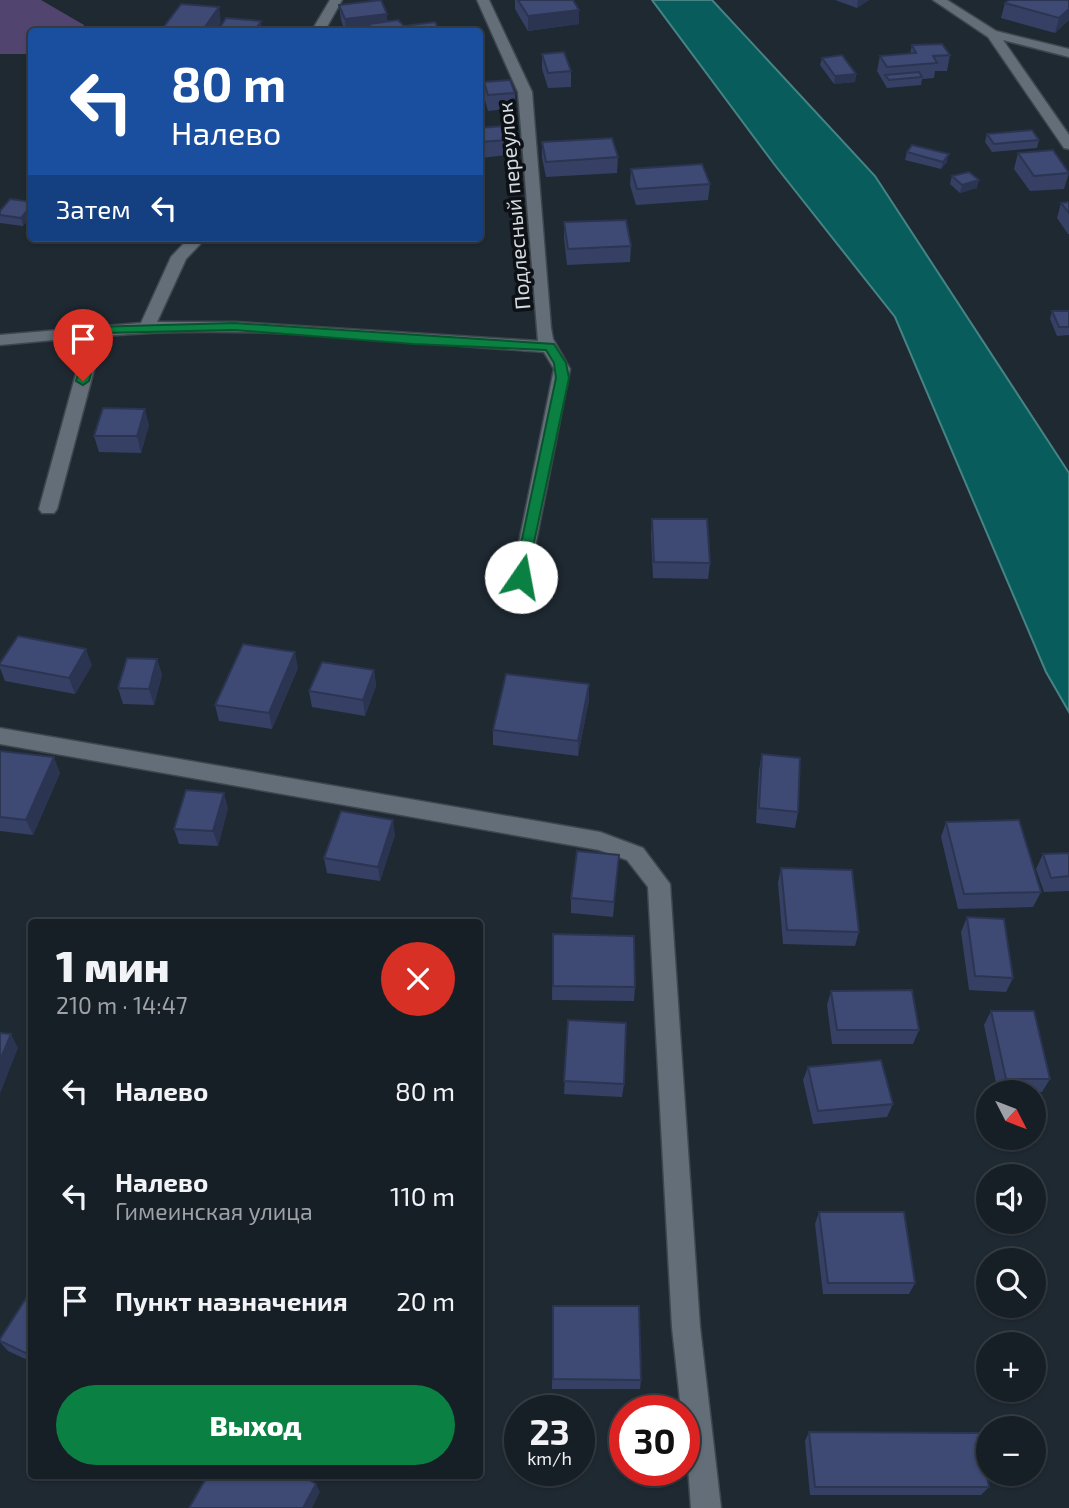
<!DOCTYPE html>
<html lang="ru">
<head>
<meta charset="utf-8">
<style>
	body { margin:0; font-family:"Exo 2",sans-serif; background:#20272e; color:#f1f3f6; height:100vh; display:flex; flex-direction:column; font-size:26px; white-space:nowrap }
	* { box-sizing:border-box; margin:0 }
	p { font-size:23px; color:#9ea2a7 }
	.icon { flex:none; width:38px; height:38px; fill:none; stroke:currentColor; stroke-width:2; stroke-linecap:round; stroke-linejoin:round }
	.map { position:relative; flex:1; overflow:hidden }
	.side { position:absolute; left:28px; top:919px; width:455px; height:560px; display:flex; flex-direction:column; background:#171f26; border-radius:7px; box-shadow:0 2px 5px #0004,0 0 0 2px #363d43 }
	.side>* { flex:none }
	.hud { position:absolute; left:28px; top:28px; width:455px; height:214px; border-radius:7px; box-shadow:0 2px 5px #0004,0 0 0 2px #363d43; background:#1a4fa0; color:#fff; overflow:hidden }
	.needle { width:46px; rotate:132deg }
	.fabs { position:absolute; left:976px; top:1080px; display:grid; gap:14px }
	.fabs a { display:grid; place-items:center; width:70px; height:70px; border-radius:50%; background:#171f26; box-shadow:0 2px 5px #0004,0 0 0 2px #363d43; font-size:35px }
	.speed { position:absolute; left:504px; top:1395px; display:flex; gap:14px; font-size:35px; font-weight:700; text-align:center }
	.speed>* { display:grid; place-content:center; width:91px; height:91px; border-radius:50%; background:#171f26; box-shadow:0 2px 5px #0004,0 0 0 2px #363d43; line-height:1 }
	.speed small { font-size:18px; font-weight:400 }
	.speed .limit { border:10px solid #d22; background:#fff; color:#111 }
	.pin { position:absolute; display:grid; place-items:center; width:60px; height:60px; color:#fff; margin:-72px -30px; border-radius:50% 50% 50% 0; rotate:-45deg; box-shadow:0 0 7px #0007 }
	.pin .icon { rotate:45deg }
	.me { position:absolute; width:77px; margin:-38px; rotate:12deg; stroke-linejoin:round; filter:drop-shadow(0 0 5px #0008) }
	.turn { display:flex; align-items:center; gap:24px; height:147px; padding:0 28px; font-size:32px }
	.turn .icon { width:91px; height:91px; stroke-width:2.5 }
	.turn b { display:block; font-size:49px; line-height:60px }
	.then { display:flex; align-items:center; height:66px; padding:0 28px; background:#0003; gap:14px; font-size:26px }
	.round { display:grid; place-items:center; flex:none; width:74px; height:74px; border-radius:37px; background:#20272e }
	.summary { display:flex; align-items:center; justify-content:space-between; height:119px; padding:0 28px }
	h1 { font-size:42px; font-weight:800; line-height:52px }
	.button { display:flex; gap:14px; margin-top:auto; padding:14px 28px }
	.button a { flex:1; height:80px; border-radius:42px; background:#0b8043; color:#fff; font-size:28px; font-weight:800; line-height:80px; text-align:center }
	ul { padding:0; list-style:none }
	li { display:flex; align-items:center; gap:21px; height:105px; padding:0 28px }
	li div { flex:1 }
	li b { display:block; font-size:26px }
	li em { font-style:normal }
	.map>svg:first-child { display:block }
	.forest { fill:#514570 }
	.water { fill:#085d5c; stroke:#468384; stroke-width:2 }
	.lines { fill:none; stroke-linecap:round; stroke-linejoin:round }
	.minor-casing { stroke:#3e474d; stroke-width:3 }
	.minor { fill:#636e78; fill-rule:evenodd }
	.wall { fill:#354064 }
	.shaded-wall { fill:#2b3451 }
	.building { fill:#3e4a74; stroke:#2b3451; stroke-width:2 }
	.route { fill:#0b8043; stroke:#07532c; stroke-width:2 }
	.labels { text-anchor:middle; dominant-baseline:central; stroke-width:7; stroke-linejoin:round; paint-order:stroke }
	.far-street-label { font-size:21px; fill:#d5dce1; stroke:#0d1115 }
</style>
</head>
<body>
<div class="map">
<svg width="1069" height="1508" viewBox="0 0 1069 1508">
	<rect width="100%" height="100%" fill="#1f2932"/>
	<path class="forest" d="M0 0H41L84 25 83 31 32 32 31 54H0Z"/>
	<path class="water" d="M652 0H712L875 176 1069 473V712L1046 672 895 317 774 164Z"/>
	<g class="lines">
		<defs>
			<path id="minor" d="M330 0H342L324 32H311Z
				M477 0H489L532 92 551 328 553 339 570 369 528 582 521 584 512 577 554 369 544 352C398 342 249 323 103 336L57 509 54 513H42L39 509 86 337 0 345V335L141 323 171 257 189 238H206L186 259 157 322H235L538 341 518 92Z
				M933 0H947L996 31 1069 49V57L1003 40 1069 135V149L1064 148 988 37Z
				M0 728 600 832 643 848 670 884 700 1327 721 1508H691L684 1410H681L672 1327 648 887 627 860 599 850 0 744Z"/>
		</defs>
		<use href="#minor" class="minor-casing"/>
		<use href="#minor" class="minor"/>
	</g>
	<path class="wall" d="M515 0H573L579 10V24L528 31 515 9Z
		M835 0H869L857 8Z
		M1069 0V20L1055 33 1001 18 1005 3Z
		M339 5 404 26 440 32H345L341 20Z
		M221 22 215 32H163V28Z
		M912 45 950 55 947 71H935L934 78 922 79 921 85 887 88 877 71 880 56 910 54Z
		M542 54 571 71V87L548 88 542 69Z
		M822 58 856 74 855 82 834 84 820 65Z
		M484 82 515 93V108L488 111 484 97Z
		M480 128 507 140 508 155 480 158Z
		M987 134 1039 140 1037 148 992 152 985 142Z
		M542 142 618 157 617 173 546 177 542 158Z
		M907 152 947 162 941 169 905 160Z
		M1018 153 1069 173 1064 189 1030 191 1014 169Z
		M631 169 710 184 708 200 636 205 630 185Z
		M952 176 977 188 960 193 950 184Z
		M32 202 23 226 0 223V211Z
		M1069 202V234H1068L1057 218 1061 203Z
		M564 222 631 246 630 262 567 265 564 238Z
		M1052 311H1069V335L1057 336 1050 319Z
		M149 425 141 453 99 452 94 436Z
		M652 519 710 563 708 579 653 578 651 535Z
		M157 659 162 675 154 705 123 704 118 688Z
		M0 663 92 665 75 694 5 681 0 668Z
		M298 668 272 729 219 721 215 705Z
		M374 670 376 686 365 716 312 707 309 691Z
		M589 700 578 756 493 745V730Z
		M0 751 60 773 33 835 0 831Z
		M762 754 798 812 795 828 756 823 759 770Z
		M228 808 218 846 179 844 174 829Z
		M946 822 1041 892 1033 907 958 909 941 837Z
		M395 835 380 881 327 873 324 858Z
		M1069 853V891L1044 892 1036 869 1043 854Z
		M619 855 613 917 571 913V898Z
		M781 868 859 932 855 946 783 944 778 883Z
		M967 917 1013 978 1006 992 969 990 961 932Z
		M553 934 635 987 634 1001 552 1000Z
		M831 991 919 1030 913 1044H832L827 1005Z
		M991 1011 1050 1079 1042 1092H998L984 1025Z
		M568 1020 624 1084 622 1097 564 1094Z
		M808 1067 893 1104 887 1117 813 1124 803 1080Z
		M819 1212 915 1283 909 1294H823L815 1224Z
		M32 1289V1362L8 1351 0 1342V1339Z
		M553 1306 641 1380 640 1389H552Z
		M809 1432 989 1487 981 1495H810L805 1441Z"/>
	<path class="shaded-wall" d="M858 0H869L857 8Z
		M219 7 221 22 215 32H202Z
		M1069 9V20L1055 33 1059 18Z
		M579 10V24L528 31V16Z
		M387 14 388 29 369 24 370 31 346 32 345 19Z
		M261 21 262 32H254Z
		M856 74 855 82 834 84 835 76Z
		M949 154 947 162 941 169 943 162Z
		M979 180 977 188 960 193 962 185Z
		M483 186 484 202H480V187Z
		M32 205V216L23 226 21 218Z
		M145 409 149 425 141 453 137 436Z
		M86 649 92 665 75 694 69 678Z
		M295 652 298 668 272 729 269 713Z
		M157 659 162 675 154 705 149 689Z
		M374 670 376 686 365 716 363 700Z
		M589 684V700L578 756V741Z
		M54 757 60 773 33 835 26 820Z
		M224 793 228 808 218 846 213 831Z
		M393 820 395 835 380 881 378 867Z
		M11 1034 18 1048 0 1094V1060Z
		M316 1484 320 1492 312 1508H303Z"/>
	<path class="building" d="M381 0 387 14 345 19 339 5Z
		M518 0H573L579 10 528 16Z
		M1009 0H1069V9L1059 18 1005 3Z
		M181 4 219 7 202 31 163 28Z
		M226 18 261 21 254 32H217Z
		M398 20 404 26 435 22 440 32H372L369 24Z
		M942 44 950 55 933 56 937 63 887 67 880 56 916 53 912 45Z
		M564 52 571 71 548 73 542 54Z
		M842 55 856 74 835 76 822 58Z
		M919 72 922 77 889 80 885 75Z
		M510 80 515 93 488 95 484 82Z
		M503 126 507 140 480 142V128Z
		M1032 130 1039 140 994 144 987 134Z
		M612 138 618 157 546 162 542 142Z
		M912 145 949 154 943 162 907 152Z
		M1053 150 1069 173 1034 176 1018 153Z
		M702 164 710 184 637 189 631 169Z
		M969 172 979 180 962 185 952 176Z
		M10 199 32 202V205L21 218 0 215V211Z
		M1069 202V213L1061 203Z
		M626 220 631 246 568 249 564 222Z
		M1052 311H1069V327H1059Z
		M103 408 145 409 137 436H94Z
		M652 519H707L710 563 654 562Z
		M18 636 86 649 69 678 0 665V663Z
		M243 644 295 652 269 713 215 705Z
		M127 658 157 659 149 689 118 688Z
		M322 662 374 670 363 700 309 691Z
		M506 674 589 684 578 741 493 730Z
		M0 751 54 757 26 820 0 817Z
		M762 754 800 758 798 812 759 808Z
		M186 790 224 793 213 831 174 829Z
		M341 811 393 820 378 867 324 858Z
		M1019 820 1041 892 964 894 946 822Z
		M577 851 619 855 614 902 571 898Z
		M1069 853V876L1051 878 1043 854Z
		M781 868 852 870 859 932 787 930Z
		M967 917 1004 919 1013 978 975 976Z
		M553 934 634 936 635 987 553 986Z
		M912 990 919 1030H837L831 991Z
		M991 1011H1034L1050 1079H1006Z
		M568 1020 626 1023 624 1084 564 1081Z
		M0 1033 11 1034 0 1060Z
		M881 1060 893 1104 818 1111 808 1067Z
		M819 1212H904L915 1283H828Z
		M32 1289V1356L0 1341V1339Z
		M553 1306H639L641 1380 553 1379Z
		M809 1432 979 1433 989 1487H815Z
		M208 1475H302L316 1484 303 1508H189Z"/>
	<path class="route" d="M234 323 554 344 566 363 569 378 526 580H516L514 577 556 378 554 363 546 350 413 344 234 330 102 333 89 381 83 385 76 381 92 327Z"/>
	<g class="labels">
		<g class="far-street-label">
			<text transform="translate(513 206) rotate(-95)">Подлесный переулок</text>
		</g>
	</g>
</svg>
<div class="fabs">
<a><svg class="needle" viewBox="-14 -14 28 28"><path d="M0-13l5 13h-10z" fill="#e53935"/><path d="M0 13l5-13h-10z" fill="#9ea2a7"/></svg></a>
<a><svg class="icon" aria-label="sound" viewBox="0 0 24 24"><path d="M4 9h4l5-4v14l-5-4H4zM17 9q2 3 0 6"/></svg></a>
<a><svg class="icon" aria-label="search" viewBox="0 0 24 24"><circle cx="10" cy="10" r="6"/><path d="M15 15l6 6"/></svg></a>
<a>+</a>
<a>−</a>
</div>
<div class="speed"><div>23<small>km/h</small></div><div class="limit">30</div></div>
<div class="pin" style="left:83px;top:381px;background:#d93025"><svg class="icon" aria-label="arrive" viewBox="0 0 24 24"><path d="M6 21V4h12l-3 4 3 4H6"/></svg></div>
<svg class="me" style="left:521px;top:577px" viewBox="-20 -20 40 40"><circle r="19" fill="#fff"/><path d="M0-13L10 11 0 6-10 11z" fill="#0b8043"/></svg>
<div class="hud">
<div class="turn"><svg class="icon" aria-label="left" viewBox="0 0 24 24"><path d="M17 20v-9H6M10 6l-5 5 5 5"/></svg><div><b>80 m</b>Налево</div></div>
<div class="then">Затем<svg class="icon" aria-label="left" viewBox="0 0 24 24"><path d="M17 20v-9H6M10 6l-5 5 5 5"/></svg></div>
</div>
<section class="side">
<div class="summary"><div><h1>1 мин</h1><p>210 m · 14:47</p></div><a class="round" style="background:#d93025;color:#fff"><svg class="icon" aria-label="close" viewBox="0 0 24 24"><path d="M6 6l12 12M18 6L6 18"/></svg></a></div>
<ul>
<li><svg class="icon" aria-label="left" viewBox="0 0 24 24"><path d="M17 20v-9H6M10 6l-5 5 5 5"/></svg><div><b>Налево</b></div><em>80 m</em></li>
<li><svg class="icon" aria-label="left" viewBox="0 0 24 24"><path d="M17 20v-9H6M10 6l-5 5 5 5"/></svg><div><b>Налево</b><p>Гимеинская улица</p></div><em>110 m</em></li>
<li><svg class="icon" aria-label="arrive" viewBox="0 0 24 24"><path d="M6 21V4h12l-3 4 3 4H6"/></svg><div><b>Пункт назначения</b></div><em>20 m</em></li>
</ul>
<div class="button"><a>Выход</a></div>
</section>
</div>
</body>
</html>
